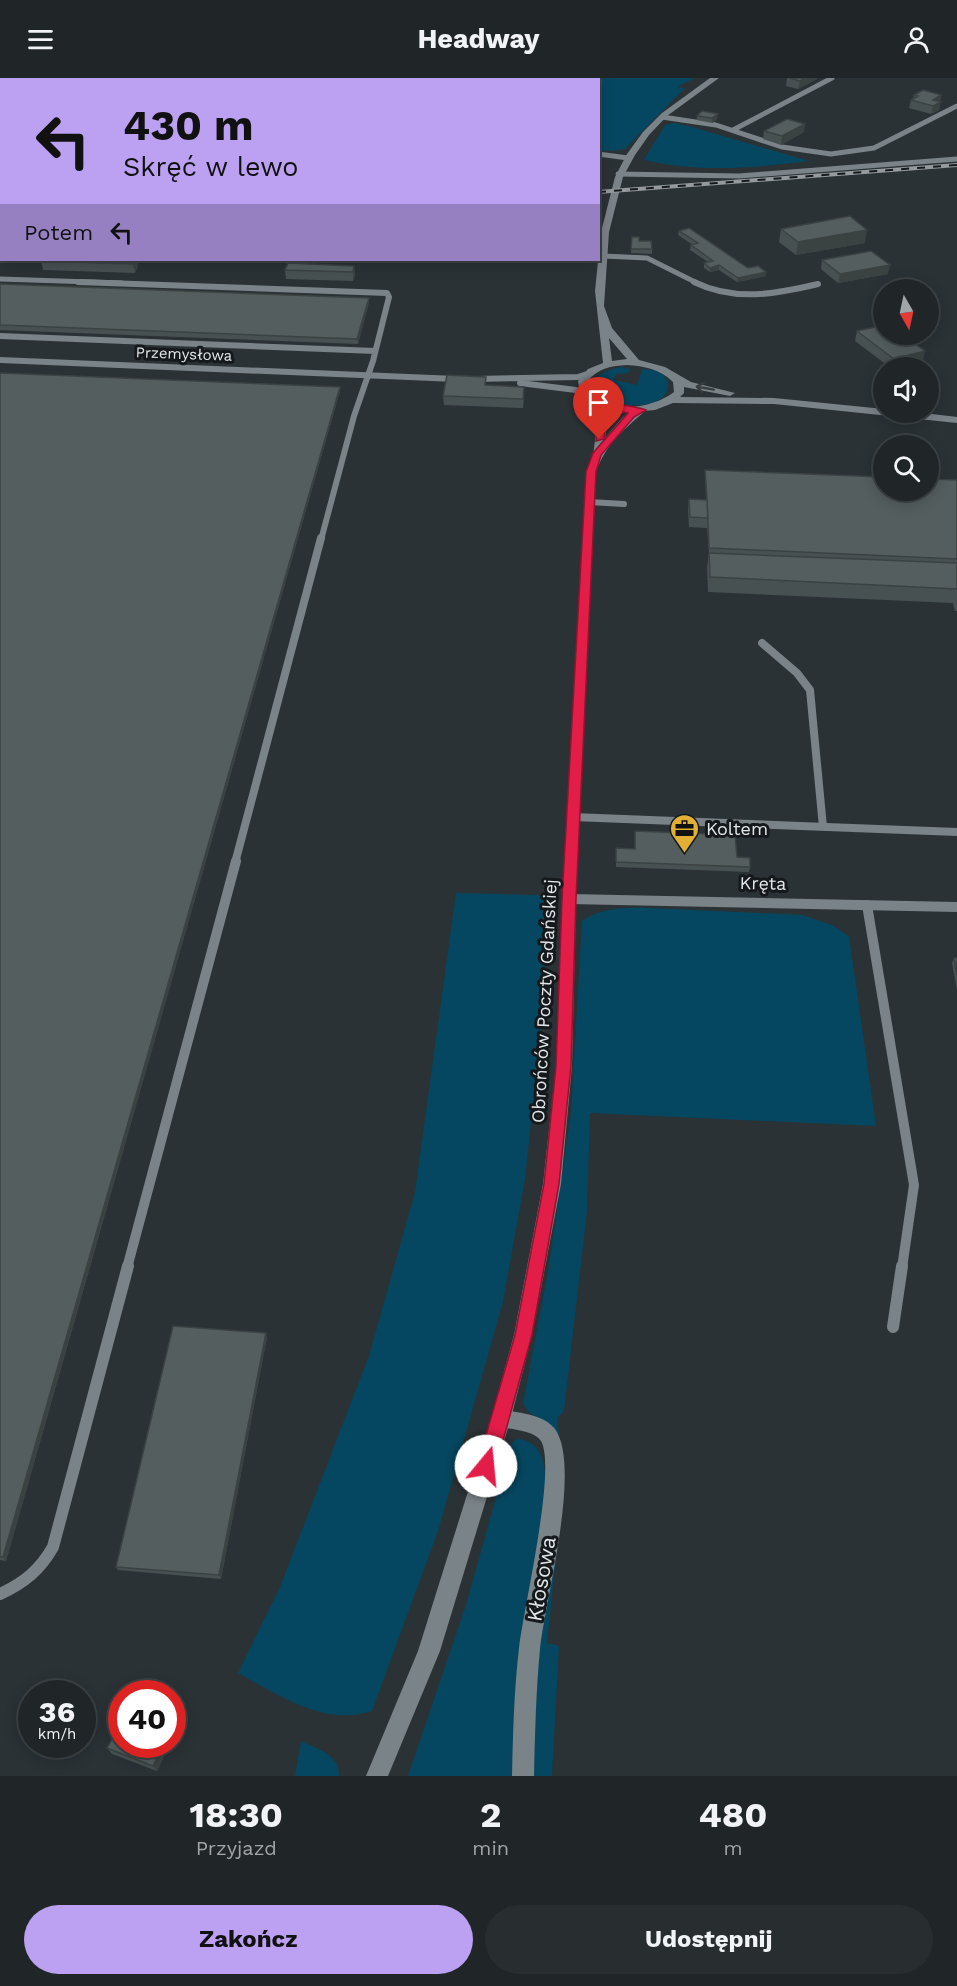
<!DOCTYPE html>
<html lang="pl">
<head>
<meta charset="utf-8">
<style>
	body { margin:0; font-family:"Work Sans",sans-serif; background:#282e30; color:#f1f3f6; height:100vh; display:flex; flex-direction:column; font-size:22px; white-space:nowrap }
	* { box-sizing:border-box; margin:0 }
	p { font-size:20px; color:#a2a5a8 }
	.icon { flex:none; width:33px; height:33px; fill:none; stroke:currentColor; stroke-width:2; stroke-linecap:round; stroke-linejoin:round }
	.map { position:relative; height:1698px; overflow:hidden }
	.panel { display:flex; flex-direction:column; background:#202628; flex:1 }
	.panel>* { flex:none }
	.hud { position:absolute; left:0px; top:0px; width:600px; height:183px; box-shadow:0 3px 15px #0003,0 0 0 2px #3d4345; background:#bca0f2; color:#111; overflow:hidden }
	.needle { width:39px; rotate:171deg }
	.fabs { position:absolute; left:873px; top:201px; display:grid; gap:12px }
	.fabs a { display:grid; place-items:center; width:66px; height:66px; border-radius:50%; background:#202628; box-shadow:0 3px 15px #0003,0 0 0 2px #3d4345; font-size:30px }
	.speed { position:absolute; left:18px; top:1602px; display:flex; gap:12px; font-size:30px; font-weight:700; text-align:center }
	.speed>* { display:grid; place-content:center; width:78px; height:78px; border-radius:50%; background:#202628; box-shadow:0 3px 15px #0003,0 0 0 2px #3d4345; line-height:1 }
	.speed small { font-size:15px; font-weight:400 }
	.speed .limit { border:9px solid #d22; background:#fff; color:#111 }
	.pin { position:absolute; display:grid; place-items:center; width:51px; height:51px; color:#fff; margin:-62px -26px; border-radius:50% 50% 50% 0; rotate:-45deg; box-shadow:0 0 6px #0007 }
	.pin .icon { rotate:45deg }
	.me { position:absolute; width:66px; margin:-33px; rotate:17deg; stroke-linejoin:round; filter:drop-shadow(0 0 4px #0008) }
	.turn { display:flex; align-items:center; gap:21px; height:126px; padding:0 24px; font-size:27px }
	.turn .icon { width:78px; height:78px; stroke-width:2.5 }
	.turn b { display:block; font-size:42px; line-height:51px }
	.then { display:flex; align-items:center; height:57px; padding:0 24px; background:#0003; gap:12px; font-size:22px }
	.eta { display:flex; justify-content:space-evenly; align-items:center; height:102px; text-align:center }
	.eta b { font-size:36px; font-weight:700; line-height:42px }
	.action { display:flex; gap:12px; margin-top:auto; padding:12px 24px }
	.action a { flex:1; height:69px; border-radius:36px; background:#bca0f2; color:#111; font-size:24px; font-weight:700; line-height:69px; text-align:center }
	.action a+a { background:#282e30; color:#f1f3f6 }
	header { display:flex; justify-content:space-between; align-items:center; height:78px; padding:0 24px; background:#202628; font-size:27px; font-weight:700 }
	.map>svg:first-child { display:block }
	.green { fill:#054760 }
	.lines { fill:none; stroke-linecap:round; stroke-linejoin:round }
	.service-far4 { stroke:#7a8388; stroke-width:5 }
	.service-far3 { stroke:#7a8388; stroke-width:6 }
	.service-far2 { stroke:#7a8388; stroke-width:8 }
	.service-far1 { stroke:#7a8388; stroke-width:10 }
	.service { stroke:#7a8388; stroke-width:12 }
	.minor { fill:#7a8388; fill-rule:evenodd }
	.tertiary { fill:#7a8388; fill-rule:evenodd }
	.secondary { fill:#7a8388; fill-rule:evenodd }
	.rail-casing { stroke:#949a9d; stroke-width:4 }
	.rail { stroke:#16191b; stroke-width:2; stroke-dasharray:8; stroke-linecap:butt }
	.wall { fill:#485152 }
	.shaded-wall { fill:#3b4242 }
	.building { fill:#545e5f; stroke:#3b4242; stroke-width:1.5 }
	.oneway { stroke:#393e41 }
	.route { fill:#e11d48; stroke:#92132f; stroke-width:1.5 }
	.labels { text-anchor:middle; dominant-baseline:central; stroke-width:6; stroke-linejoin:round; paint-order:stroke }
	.far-street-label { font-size:15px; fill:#e1e6e9; stroke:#16191b }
	.poi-label { font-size:18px; fill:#e1e6e9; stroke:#16191b; text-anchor:start }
	.street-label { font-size:18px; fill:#e1e6e9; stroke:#16191b }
	.near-street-label { font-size:21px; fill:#e1e6e9; stroke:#16191b }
</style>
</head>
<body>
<header><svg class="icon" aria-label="menu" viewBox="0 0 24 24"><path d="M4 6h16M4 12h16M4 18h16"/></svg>Headway<svg class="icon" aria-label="person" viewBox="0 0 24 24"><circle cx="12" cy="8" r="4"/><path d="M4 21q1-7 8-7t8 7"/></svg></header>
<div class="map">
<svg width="957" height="1698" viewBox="0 0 957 1698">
	<rect width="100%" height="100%" fill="#2a3236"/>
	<path class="green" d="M0 0H695L677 9 685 10 625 71 611 73 599 72 598 2H2L0 156Z
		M674 45 692 49 809 83C751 90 702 95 644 82L665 47Z
		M622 289 630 291 628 295 616 296 614 302 637 307 642 292C671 287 682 322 643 327 608 331 566 300 622 289Z
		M456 815 537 817 544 819 548 824 549 840 533 1026 525 1101 503 1224 438 1453 372 1633C325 1649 278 1617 238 1595L280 1509 369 1278 415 1114Z
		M672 831 803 837 832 847 849 858 876 1048 590 1035 587 1133 564 1333 557 1340 559 1357 528 1333 523 1325 548 1194 571 1036 582 843C606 826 643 830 672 831Z
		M521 1361C544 1367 545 1388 546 1408L513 1698H408L466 1527 511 1366 515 1362Z
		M564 1403 547 1565 559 1568 552 1698H532L539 1564Z
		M301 1663C317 1671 340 1677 339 1698H295Z"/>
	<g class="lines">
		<path class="service-far4" d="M662 39 716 47 782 69 831 76 874 70 957 28
			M733 52 832 0
			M598 76 628 80
			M618 96 739 98 957 81
			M603 178 647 180 697 205
			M0 201 122 205"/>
		<path class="service-far3" d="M78 204 387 215 389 219 373 283 354 338 321 462
			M694 204C735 224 776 216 818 206
			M0 258 375 273
			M0 282 456 301
			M476 301 578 299 587 296
			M520 305 576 312 586 316
			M589 424 624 426"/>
		<path class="service-far2" d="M762 565 797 595 810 612 823 749
			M573 739 957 754
			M235 785 321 460"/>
		<path class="service-far1" d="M867 827 914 1107 902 1190
			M127 1190 236 783"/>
		<path class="service" d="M893 1249 902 1188
			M0 1516C24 1505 40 1492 53 1469L128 1188"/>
		<path class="minor" d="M569 816 957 824V834L569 826 564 825 562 821 564 817Z
			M501 1331C518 1335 544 1336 555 1351 582 1389 545 1523 540 1571 536 1613 535 1656 534 1698H512C513 1655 514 1613 519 1570 523 1533 557 1390 541 1363 533 1351 507 1352 494 1347L491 1340 494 1333Z"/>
		<path class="tertiary" d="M601 323 605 324 609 332 605 360 623 339 641 329 646 332C624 352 607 364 596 394L576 821 572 988 561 1106 532 1257 511 1340 440 1573 388 1698H366L418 1573 491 1340 514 1257 543 1106 556 988 562 821 586 394 593 378 599 332 596 326Z"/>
		<path class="secondary" d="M710 0H719L667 38 649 57 635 77 623 99 609 154 604 228 612 250 639 282 665 289 691 304 735 315 730 318 684 309V315L680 319 774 320 884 331V334H915L957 339V345L774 326 673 325 655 332 622 335 603 331 590 326 580 315 578 303 588 291 603 285 595 213 601 154 615 99 627 76 643 54 662 35ZM609 260 627 281 612 283ZM627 287C644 288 660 291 673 304L674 314C651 332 596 340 588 303 598 290 611 288 627 287Z"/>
		<defs>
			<path id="rail" d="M598 114 957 87"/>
		</defs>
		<use href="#rail" class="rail-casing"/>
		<use href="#rail" class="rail"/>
	</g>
	<path class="wall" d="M787 0H817V1L798 11 786 8Z
		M914 17H941L939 32 931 36 909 30 911 22 913 21Z
		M697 38 717 41 712 45 697 42Z
		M764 53 804 54 781 67 763 61Z
		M781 151 865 165 796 177 779 164Z
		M679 153 748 190 766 198 737 204 719 192 710 194 704 190V185L708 184 690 172 691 167H693L678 157Z
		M632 159 652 171V176L631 175Z
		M42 182H137L138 188 135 195 43 192 41 183Z
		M822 182 888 196 838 205 821 191Z
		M354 188 355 197 353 203 286 201 285 192Z
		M0 206 369 220V224L358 266 0 252Z
		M857 253 923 283 897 290H891L855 263Z
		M0 295 340 309V313L6 1483 0 1482Z
		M486 307 524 318 523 330 444 327 443 318Z
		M705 392 957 402V533H955L953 525 708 514 707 489 709 475 707 450 689 449 688 431 689 421 706 422Z
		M635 753 737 779 750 789 749 794 616 789V770L635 771Z
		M954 880H957V912L952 885Z
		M267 1259 221 1501 118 1492 116 1489Z
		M170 1666 157 1693 112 1676 107 1670Z"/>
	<path class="shaded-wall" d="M805 0H817V1L798 11 800 3Z
		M941 17 939 32 931 36 933 28V22Z
		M718 36 717 41 712 45V40Z
		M805 46 804 54 781 67 782 58Z
		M867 152 865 165 796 177 798 164Z
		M136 182H137L138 188 135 195 133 186Z
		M719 187V192L710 194V190Z
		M890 187 888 196 838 205 840 196Z
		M354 188 355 197 353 203V194Z
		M766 194V198L737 204 738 200Z
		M369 220V224L358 266 357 261Z
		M925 273 923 283 897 290H892L894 281Z
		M340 309V313L6 1483 3 1479Z
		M266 1255 267 1259 221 1501 219 1497Z
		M163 1666H170L157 1693 153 1688Z"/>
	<path class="building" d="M789 0H805L800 3Z
		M923 12 941 17 933 22 941 24 933 28 911 22 918 18 914 17Z
		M702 33 718 36 712 40 697 38Z
		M787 41 805 46 782 58 764 53Z
		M850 138 867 152 798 164 781 151Z
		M689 150 748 190 758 188 766 194 738 200 719 187 710 190 704 185 713 183 691 167 698 165 679 153Z
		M632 159H639V163H651L652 171H631Z
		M871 173 890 187 840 196 822 182Z
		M42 182H136L133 186 41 183Z
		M288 185 354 188 353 194 285 192Z
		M0 206 369 220 357 261 0 247Z
		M884 247V256H901L925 273 894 281 857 253Z
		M0 295 340 309 3 1479H0Z
		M447 297 486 299 485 307 524 309 523 321 443 318Z
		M705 392 884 399V412H928V401L957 402V481L709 470 707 422Z
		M689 421 707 422 708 440 690 439Z
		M709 475 957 485V511L710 499Z
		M635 753 735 757 737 779 750 780V789L616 784V770L635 771Z
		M954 880H957V897Z
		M173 1248 266 1255 219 1497 116 1489Z
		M122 1644V1666H163L153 1688 107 1670Z"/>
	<defs><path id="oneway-shaft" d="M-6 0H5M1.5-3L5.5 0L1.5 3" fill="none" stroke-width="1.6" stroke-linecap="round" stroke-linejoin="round" transform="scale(1.5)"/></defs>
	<use class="oneway" href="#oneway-shaft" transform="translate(705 310) rotate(-170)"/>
	<path class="route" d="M601 323C611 326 641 329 646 332L634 339 601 377 596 394 576 821 571 988 559 1106 532 1257 496 1388 493 1394 486 1396 480 1394 477 1388 515 1257 544 1106 556 988 562 821 586 394 593 375 628 335 608 331 604 361 596 363 600 332 596 326Z"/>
	<defs>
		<symbol id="office-pin" viewBox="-11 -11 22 30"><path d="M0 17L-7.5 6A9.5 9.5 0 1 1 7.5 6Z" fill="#e1af34" stroke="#16191b"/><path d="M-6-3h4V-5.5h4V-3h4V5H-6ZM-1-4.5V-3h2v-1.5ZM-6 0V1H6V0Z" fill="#111"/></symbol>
	</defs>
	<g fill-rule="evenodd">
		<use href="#office-pin" x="668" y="734" width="33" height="45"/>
	</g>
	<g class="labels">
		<g class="far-street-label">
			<text transform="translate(184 276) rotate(2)">Przemysłowa</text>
		</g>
		<g class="poi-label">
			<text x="706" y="750">Koltem</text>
		</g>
		<g class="street-label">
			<text transform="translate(763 805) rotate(1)">Kręta</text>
			<text transform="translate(544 923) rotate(-87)">Obrońców Poczty Gdańskiej</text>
		</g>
		<g class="near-street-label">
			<text transform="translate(541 1501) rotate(-80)">Kłosowa</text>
		</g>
	</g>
</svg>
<div class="fabs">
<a><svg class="needle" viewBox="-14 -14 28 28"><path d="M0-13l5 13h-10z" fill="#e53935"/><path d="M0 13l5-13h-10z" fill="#a2a5a8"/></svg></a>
<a><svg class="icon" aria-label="sound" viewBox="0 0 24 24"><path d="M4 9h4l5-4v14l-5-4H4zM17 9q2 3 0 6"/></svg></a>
<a><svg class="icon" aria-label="search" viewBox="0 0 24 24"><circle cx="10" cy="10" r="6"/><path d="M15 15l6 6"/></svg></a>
</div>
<div class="speed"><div>36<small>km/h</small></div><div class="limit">40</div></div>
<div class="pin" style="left:599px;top:361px;background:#d93025"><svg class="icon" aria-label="arrive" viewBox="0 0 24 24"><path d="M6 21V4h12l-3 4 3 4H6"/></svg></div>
<svg class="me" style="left:486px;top:1388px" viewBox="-20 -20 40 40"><circle r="19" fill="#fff"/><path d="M0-13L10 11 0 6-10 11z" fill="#e11d48"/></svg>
<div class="hud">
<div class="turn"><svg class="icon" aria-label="left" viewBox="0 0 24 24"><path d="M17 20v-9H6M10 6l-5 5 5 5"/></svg><div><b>430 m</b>Skręć w lewo</div></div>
<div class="then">Potem<svg class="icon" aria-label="left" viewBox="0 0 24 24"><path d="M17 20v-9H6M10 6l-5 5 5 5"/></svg></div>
</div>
</div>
<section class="panel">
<div class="eta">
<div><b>18:30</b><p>Przyjazd</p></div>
<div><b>2</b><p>min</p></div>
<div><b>480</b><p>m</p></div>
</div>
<div class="action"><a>Zakończ</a><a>Udostępnij</a></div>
</section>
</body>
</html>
